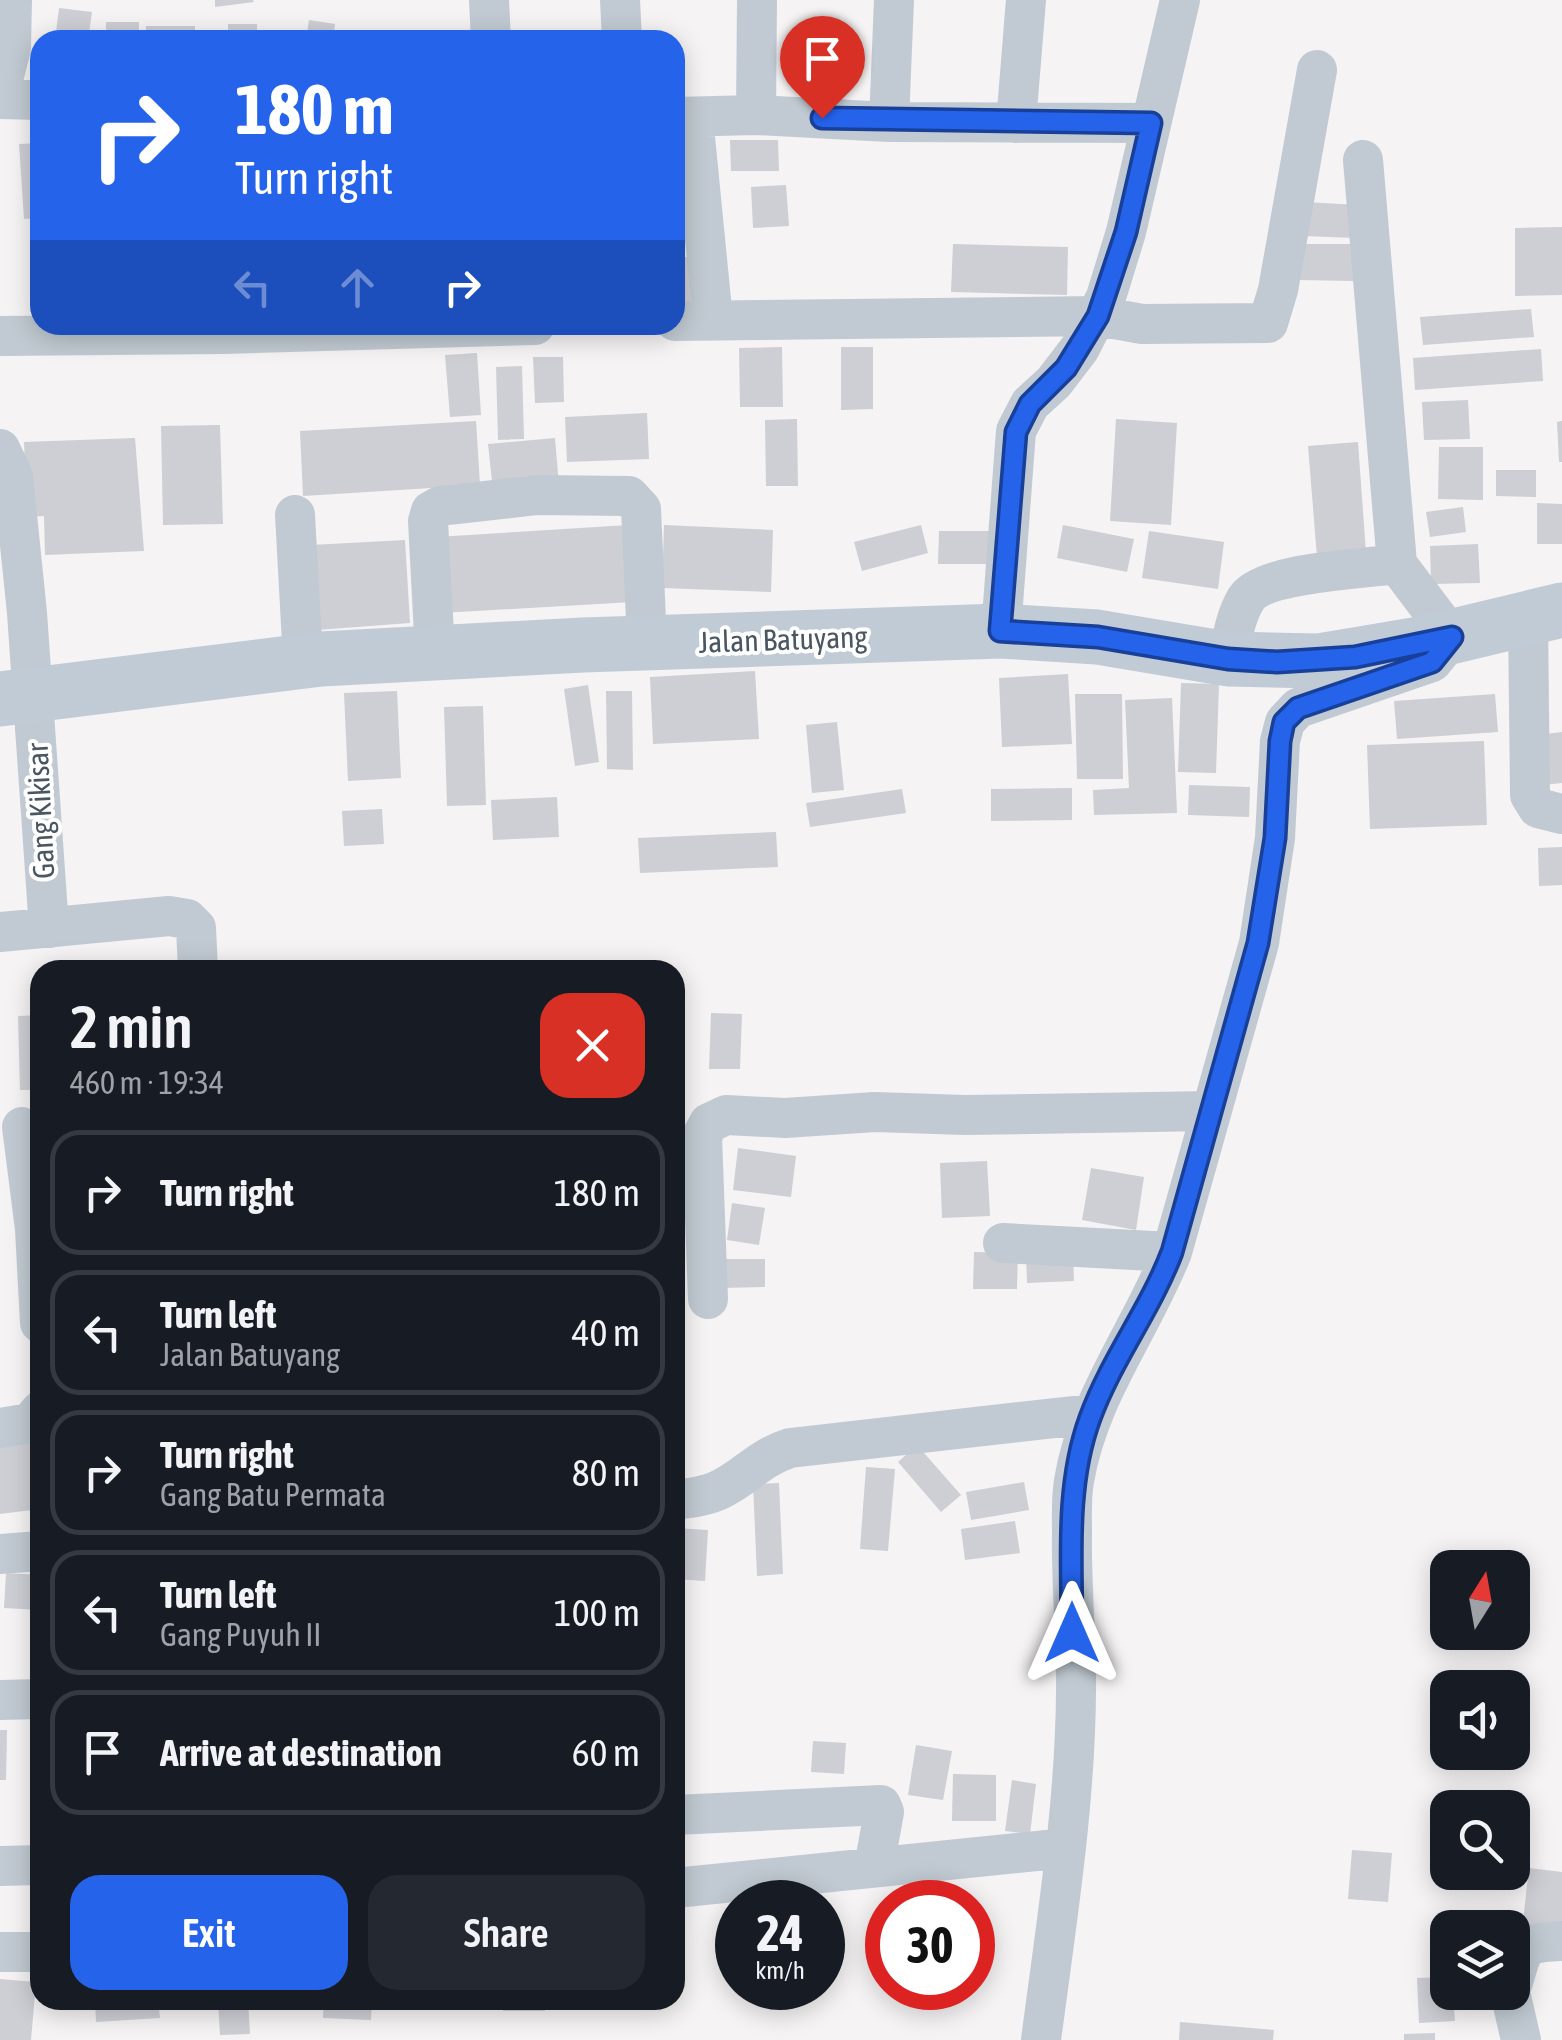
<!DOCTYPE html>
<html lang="en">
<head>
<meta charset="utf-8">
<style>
	body { margin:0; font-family:"Asap Condensed",sans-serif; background:#242831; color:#f1f3f6; height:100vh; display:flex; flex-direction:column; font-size:38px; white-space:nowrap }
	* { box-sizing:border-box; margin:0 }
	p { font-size:32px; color:#9ea1a6 }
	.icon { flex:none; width:55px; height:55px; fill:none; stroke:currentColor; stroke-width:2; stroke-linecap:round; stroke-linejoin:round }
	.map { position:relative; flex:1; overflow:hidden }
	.details { position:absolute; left:30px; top:960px; width:655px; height:1050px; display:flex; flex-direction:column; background:#171b24; border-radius:30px; box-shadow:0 5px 25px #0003 }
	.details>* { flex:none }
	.banner { position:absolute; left:30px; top:30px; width:655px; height:305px; border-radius:30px; box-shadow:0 5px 25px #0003; background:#2563eb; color:#fff; overflow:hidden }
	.needle { width:65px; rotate:11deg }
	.buttons { position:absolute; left:1430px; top:1550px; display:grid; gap:20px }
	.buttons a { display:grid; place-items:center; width:100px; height:100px; border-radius:20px; background:#171b24; box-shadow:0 5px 25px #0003; font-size:50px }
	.speed { position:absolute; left:715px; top:1880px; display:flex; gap:20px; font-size:50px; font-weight:700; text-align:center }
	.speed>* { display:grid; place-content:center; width:130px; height:130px; border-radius:50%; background:#171b24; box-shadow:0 5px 25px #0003; line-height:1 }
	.speed small { font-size:25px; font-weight:400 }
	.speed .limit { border:15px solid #d22; background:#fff; color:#111 }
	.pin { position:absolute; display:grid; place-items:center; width:85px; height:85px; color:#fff; margin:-102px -42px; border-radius:50% 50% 50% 0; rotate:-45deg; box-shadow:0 0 10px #0007 }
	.pin .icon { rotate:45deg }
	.me { position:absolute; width:110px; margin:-55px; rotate:0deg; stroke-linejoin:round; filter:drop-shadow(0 0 8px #0008) }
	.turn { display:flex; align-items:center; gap:35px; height:210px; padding:0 40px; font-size:45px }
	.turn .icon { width:130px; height:130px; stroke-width:2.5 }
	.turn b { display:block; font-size:70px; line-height:85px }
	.lanes { display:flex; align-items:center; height:95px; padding:0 40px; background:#0003; justify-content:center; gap:50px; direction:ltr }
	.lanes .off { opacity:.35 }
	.round { display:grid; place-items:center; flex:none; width:105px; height:105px; border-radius:30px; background:#242831 }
	.summary { display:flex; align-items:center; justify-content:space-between; height:170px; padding:0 40px }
	h1 { font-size:60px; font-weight:600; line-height:75px }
	.primary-button { display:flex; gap:20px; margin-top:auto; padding:20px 40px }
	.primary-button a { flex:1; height:115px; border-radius:30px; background:#2563eb; color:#fff; font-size:40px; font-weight:600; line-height:115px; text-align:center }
	.primary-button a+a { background:#242831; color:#f1f3f6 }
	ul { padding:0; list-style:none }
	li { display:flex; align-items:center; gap:30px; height:125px; margin:0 20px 15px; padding:0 20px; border:5px solid #363941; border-radius:30px }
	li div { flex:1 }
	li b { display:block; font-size:38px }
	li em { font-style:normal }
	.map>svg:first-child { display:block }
	.building { fill:#cdcfd5 }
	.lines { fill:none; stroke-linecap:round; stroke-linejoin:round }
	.street { stroke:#c1cad2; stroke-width:40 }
	.secondary { stroke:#c1cbd6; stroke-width:55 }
	.route-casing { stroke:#184099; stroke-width:25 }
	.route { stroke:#2563eb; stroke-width:18 }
	.labels { text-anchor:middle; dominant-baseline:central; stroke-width:8; stroke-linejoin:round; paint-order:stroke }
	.street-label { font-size:30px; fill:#4a5661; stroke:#fff }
</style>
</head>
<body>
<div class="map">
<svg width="1562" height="2040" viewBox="0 0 1562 2040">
	<rect width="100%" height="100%" fill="#f5f3f3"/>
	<path class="building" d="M215 0H253L254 2 215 7Z
		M59 8 92 12 88 40H55Z
		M309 20 335 24 333 40H306Z
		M106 22H139V40H106Z
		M228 24H257V40H228Z
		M146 26H195V40H146Z
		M730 140H778L779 171H731Z
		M40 143V218L24 219 19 144Z
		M786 185 789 226 753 228 751 187Z
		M1306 202 1357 205 1355 238 1304 236Z
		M1562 227V295L1515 296V228Z
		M953 244 1068 247 1067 295 951 292Z
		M1299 244H1354L1353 281 1299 280Z
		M696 256 700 305 675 308V258Z
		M1531 309 1534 337 1423 345 1420 317Z
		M782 347 783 407H740L739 348Z
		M841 347H873V409L841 410Z
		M1541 349 1543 381 1415 390 1413 358Z
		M477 353 481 415 450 417 445 355Z
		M533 357H563L564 402 535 403Z
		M522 366 524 439 498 440 496 367Z
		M1468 400 1470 439 1424 440 1422 402Z
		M647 413 649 459 567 462 565 417Z
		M797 419 798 486H766L765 420Z
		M1116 419 1177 423 1171 525 1110 521Z
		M476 421 480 485 303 496 300 431Z
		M1562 421V462H1559L1557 422Z
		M220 425 223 524 163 525 161 426Z
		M135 438 144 551 45 555 44 516 27 517 24 442Z
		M555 438 559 485 493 491 488 444Z
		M1358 442 1366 553 1317 557 1308 446Z
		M1439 447H1483V500L1438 499Z
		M1496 470H1536V497L1496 496Z
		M1537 503 1562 504V544H1537Z
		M1463 507 1466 532 1430 537 1426 512Z
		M628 525 633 602 441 613 436 537Z
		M664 525 773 530 771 592 662 588Z
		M921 525 928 553 862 571 854 542Z
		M1063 525 1134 539 1127 572 1057 558Z
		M939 531H991V564H938Z
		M1149 531 1224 542 1218 589 1142 578Z
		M405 540 410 623 317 630 311 545Z
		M1478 544 1480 583 1431 584 1430 546Z
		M755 671 759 739 653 744 650 677Z
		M1068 674 1072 744 1002 747 999 678Z
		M1181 683 1219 684 1216 773 1178 772Z
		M588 685 599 762 575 766 564 689Z
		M397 691 401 778 348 781 344 693Z
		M606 691H632L633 770 607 769Z
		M1075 694H1122L1123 779H1077Z
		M1495 694 1498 732 1397 739 1394 701Z
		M1172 698 1177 813 1094 815 1093 790 1129 788 1125 700Z
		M483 706 486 805 447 806 444 707Z
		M837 722 844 790 812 793 806 725Z
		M1562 732V783L1542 785 1536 735Z
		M1484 741 1487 825 1370 829 1367 745Z
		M1189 785 1250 787 1249 817 1188 815Z
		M1072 788V820L991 821V789Z
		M902 789 906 813 810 827 806 803Z
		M557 797 559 837 493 840 491 800Z
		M382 809 384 844 344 846 342 811Z
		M776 832 778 867 640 873 638 838Z
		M1562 847V885L1539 886 1538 848Z
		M711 1013 742 1014 740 1069H709Z
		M40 1015V1090H20L18 1016Z
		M683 1148V1171L675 1172V1149Z
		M738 1148 796 1156 791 1197 733 1190Z
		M987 1161 990 1216 942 1218 940 1163Z
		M1091 1168 1144 1177 1136 1230 1082 1220Z
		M732 1203 765 1208 759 1245 727 1240Z
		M974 1252 1018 1253 1017 1289H973Z
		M1073 1254 1074 1281 1027 1283 1026 1255Z
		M722 1259H765V1287L722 1288Z
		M40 1441V1509L0 1514V1446Z
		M917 1445 961 1495 941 1512 898 1462Z
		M866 1467 895 1469 888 1551 860 1549Z
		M1024 1482 1029 1510 971 1520 966 1492Z
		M779 1483 783 1574 757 1576 753 1484Z
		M1015 1521 1020 1553 965 1560 961 1529Z
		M675 1528 708 1530 705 1581 675 1579Z
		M6 1573 40 1575V1610L4 1608Z
		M31 1622H40V1690H31Z
		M0 1730H7L6 1780H0Z
		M813 1741 846 1743 844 1774 811 1772Z
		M916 1745 952 1751 943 1800 908 1795Z
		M953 1774 996 1775V1821H952Z
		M1012 1780 1036 1784 1030 1834 1005 1831Z
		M1352 1850 1392 1853 1388 1902 1348 1899Z
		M1529 1868 1562 1872V1935L1522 1930Z
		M1448 1977V1992H1453L1455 2021 1419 2023 1417 1978Z
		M0 1979 36 1982 31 2040H0Z
		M95 2000H158L160 2018 96 2022Z
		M218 2000H248L250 2034 220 2035Z
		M324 2000H372L371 2020 323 2018Z
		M379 2000H415V2009L379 2010Z
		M503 2000H545V2011H503Z
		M1180 2022 1274 2030 1273 2040H1179Z
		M1435 2033V2040H1404V2034Z"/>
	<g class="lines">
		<path class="street" d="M489 0 491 40
			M620 0 622 40
			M0 92 11 48 12 0
			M0 99 40 100
			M756 115 757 0
			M675 117 756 115 889 122 1151 123
			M693 117 713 320
			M889 122 894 0
			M1016 123 1026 0
			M675 321 1098 316 1142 324 1268 323 1278 290 1317 70
			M0 336 223 334 535 325
			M0 449 13 476 27 613 49 928
			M295 515 303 661
			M1528 618 1530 795 1538 808 1562 814
			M1001 631 1016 431 1030 404 1054 382 1080 348 1106 297 1126 232 1180 0
			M435 653 428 521 431 511 440 506 537 495 629 496 641 509 647 643
			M1228 659C1232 640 1235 617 1246 599 1263 572 1365 569 1397 564
			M0 932 169 916 187 919 196 928 198 970
			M22 1127 35 1229 40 1323
			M1003 1243 1172 1252
			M708 1299 702 1136 709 1123 726 1115 785 1118 875 1112 965 1115 1210 1111
			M0 1428 30 1423 40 1411
			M675 1500C691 1498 707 1496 721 1489 747 1476 759 1458 790 1448L1091 1414
			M0 1554 40 1551
			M0 1700 40 1699
			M675 1815 881 1805 884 1812 874 1867
			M0 1866 40 1865
			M675 1888 1066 1848
			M0 1952H40
			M1512 1985C1524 1946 1520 1943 1562 1941
			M1510 1992 1521 2040
			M1041 2040C1056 1925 1075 1809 1076 1693 1077 1640 1071 1587 1072 1534 1072 1516 1071 1498 1074 1481 1088 1396 1141 1330 1172 1252L1259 943 1275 838 1280 741 1285 722 1298 708 1432 662 1452 637 1397 564 1363 160"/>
		<path class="secondary" d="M0 699 321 659 583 645 1001 631 1097 637 1228 659 1318 661 1425 643 1562 610"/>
	</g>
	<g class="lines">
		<defs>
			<path id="route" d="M822 118 1151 123 1126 232 1098 316 1066 368 1030 404 1016 432 1000 631 1098 637 1228 659 1277 662 1355 657 1452 637 1432 662 1298 708 1284 722 1280 741 1275 838 1258 943 1172 1252C1150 1310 1111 1360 1090 1418 1065 1486 1072 1562 1072 1633"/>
		</defs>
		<use href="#route" class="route-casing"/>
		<use href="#route" class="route"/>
	</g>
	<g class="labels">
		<g class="street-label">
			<text transform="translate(783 639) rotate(-2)">Jalan Batuyang</text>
			<text transform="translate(40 811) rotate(-93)">Gang Kikisar</text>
		</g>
	</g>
</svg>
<div class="buttons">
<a><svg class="needle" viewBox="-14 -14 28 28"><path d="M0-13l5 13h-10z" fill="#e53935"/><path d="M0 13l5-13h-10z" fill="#9ea1a6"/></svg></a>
<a><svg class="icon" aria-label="sound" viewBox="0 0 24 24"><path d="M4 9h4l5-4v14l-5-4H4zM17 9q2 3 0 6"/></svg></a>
<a><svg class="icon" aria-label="search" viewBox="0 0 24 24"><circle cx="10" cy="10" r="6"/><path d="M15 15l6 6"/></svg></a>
<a><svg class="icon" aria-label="layers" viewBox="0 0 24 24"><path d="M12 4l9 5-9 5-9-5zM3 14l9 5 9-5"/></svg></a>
</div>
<div class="speed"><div>24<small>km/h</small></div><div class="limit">30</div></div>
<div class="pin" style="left:822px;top:118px;background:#d93025"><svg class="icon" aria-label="arrive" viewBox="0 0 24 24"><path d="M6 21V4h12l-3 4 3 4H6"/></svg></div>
<svg class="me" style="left:1072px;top:1633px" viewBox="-20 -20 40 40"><path d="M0-17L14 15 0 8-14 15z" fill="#2563eb" stroke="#fff" stroke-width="4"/></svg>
<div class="banner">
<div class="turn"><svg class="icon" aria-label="right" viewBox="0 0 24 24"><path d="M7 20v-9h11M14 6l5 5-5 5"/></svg><div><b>180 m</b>Turn right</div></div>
<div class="lanes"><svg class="icon off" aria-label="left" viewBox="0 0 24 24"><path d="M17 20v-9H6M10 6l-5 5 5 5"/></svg><svg class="icon off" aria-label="ahead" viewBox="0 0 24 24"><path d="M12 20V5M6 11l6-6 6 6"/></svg><svg class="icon" aria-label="right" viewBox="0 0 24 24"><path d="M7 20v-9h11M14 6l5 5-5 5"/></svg></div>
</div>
<section class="details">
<div class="summary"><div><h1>2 min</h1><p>460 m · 19:34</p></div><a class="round" style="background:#d93025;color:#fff"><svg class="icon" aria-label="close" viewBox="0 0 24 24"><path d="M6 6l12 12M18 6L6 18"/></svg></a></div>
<ul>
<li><svg class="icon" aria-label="right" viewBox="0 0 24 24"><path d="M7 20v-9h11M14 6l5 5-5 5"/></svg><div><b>Turn right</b></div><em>180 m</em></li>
<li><svg class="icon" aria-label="left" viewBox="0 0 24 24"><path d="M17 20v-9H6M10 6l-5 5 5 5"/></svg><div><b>Turn left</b><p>Jalan Batuyang</p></div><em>40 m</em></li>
<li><svg class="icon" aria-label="right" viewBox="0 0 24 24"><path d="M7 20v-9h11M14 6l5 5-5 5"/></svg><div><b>Turn right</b><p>Gang Batu Permata</p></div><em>80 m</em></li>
<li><svg class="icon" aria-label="left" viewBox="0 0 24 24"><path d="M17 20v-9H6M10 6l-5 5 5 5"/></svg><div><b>Turn left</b><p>Gang Puyuh II</p></div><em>100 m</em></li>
<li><svg class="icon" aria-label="arrive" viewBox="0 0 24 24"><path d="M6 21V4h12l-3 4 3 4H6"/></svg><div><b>Arrive at destination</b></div><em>60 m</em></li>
</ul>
<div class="primary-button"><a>Exit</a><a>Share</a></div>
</section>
</div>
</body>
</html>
